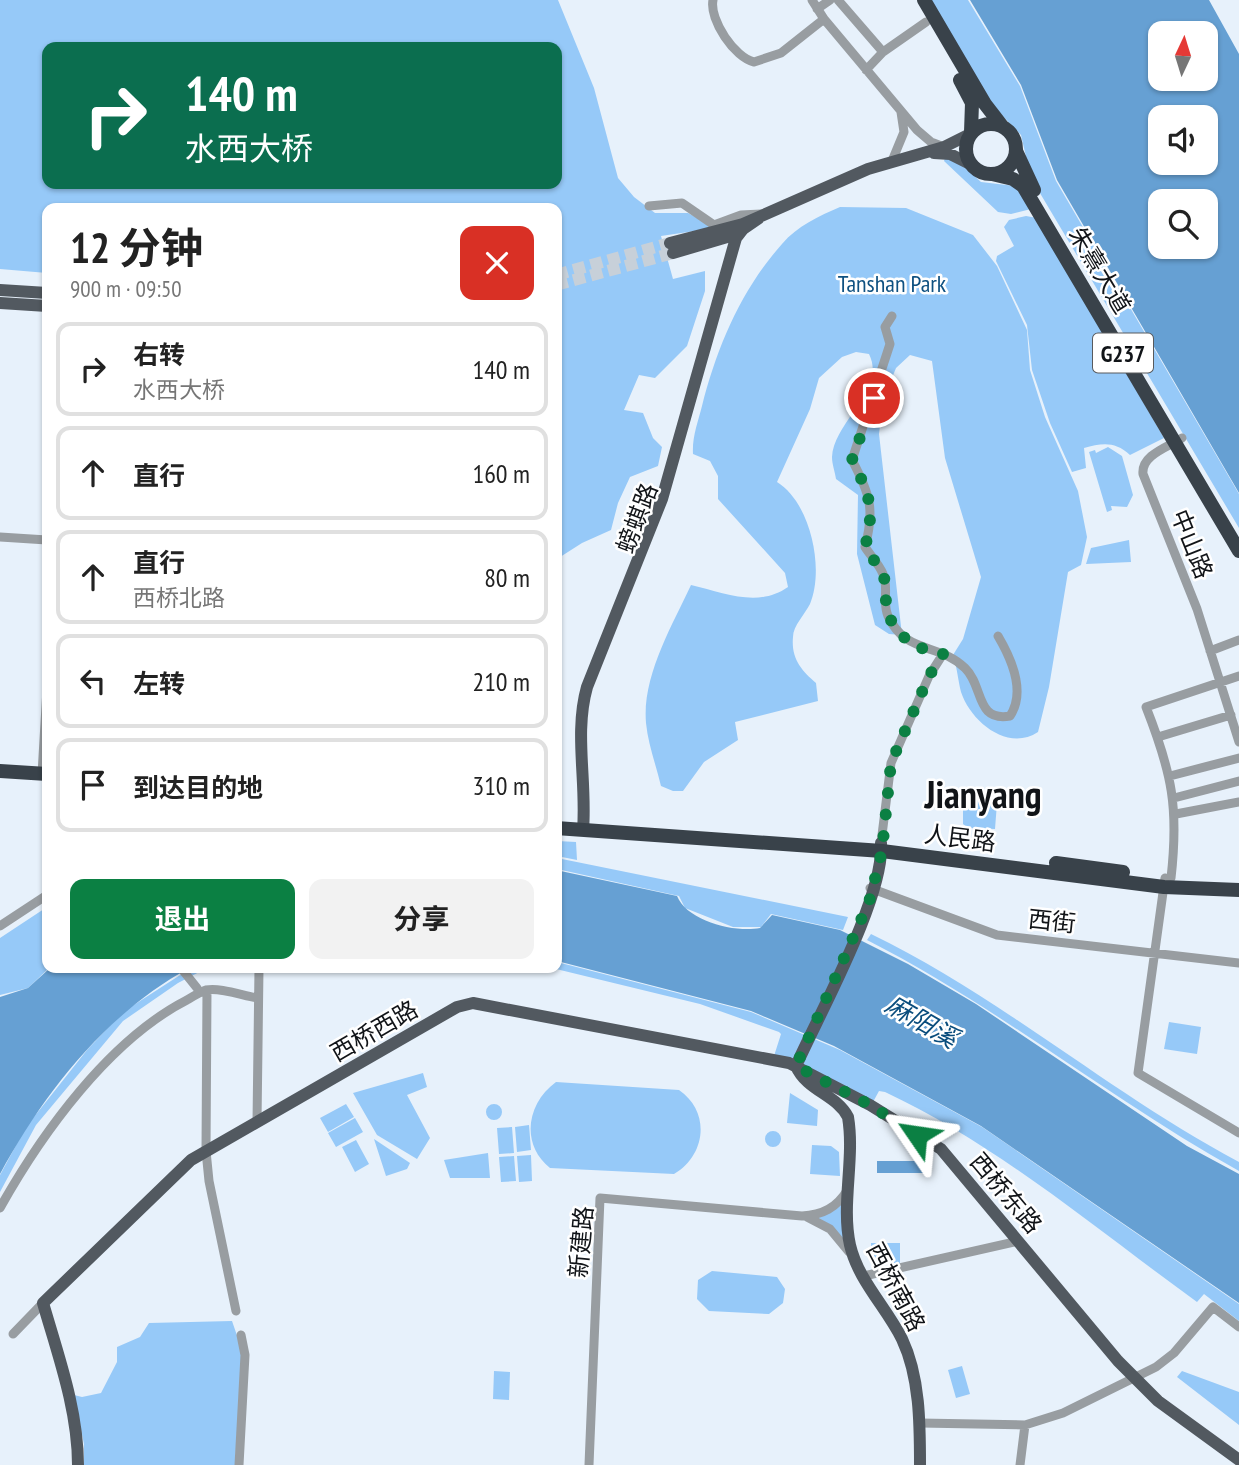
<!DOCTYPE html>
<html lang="zh">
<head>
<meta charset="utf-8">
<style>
	body { margin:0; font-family:"PT Sans Narrow","Noto Sans SC",sans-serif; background:#f2f2f2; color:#222; height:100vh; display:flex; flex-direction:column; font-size:26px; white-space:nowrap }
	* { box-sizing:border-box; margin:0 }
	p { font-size:23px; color:#767676 }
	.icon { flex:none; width:38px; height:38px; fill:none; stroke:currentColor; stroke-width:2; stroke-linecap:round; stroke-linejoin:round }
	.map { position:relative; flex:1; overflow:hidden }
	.details { position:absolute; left:42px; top:203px; width:520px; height:770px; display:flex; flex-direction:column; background:#fff; border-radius:14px; box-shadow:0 2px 5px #0004 }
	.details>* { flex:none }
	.banner { position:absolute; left:42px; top:42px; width:520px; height:147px; border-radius:14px; box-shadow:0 2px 5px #0004; background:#0b6e4f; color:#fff; overflow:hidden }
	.needle { width:46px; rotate:4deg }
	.controls { position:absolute; left:1148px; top:21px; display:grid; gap:14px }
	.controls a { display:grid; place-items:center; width:70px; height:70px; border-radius:14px; background:#fff; box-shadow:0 2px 5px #0004; font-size:35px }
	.pin { position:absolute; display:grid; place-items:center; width:60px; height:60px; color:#fff; margin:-30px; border:4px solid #fff; border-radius:50%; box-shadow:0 2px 7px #0007 }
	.me { position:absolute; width:77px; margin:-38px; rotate:302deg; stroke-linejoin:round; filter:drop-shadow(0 0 5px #0008) }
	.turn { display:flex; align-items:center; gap:24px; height:147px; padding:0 28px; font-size:32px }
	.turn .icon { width:91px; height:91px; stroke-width:2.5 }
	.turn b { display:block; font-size:49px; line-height:60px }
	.round { display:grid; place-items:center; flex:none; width:74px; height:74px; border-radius:14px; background:#f2f2f2 }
	.headline { display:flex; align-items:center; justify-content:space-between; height:119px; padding:0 28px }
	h1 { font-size:42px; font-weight:700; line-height:52px }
	.primary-button { display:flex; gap:14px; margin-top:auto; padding:14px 28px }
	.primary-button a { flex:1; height:80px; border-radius:14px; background:#0b8043; color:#fff; font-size:28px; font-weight:700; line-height:80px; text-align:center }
	.primary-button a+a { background:#f2f2f2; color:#222 }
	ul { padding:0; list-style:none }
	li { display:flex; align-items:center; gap:21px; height:94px; margin:0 14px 10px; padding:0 14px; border:4px solid #e0e0e0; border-radius:14px }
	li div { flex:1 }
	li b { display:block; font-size:26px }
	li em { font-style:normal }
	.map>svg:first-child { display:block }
	.green { fill:#96c9f8; fill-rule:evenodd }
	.water { fill:#66a0d3; fill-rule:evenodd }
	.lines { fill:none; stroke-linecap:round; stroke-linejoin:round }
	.major-tunnel { stroke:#c7d0d9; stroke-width:12; stroke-dasharray:12 6; stroke-linecap:butt }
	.minor { stroke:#989da1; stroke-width:9 }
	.major { stroke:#525960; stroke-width:12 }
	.highway { stroke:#39424a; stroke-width:14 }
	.route { stroke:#0b8043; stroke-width:12; stroke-dasharray:0 21.6 }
	.labels { text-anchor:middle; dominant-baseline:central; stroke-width:5; stroke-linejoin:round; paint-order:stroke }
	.shield { fill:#fff; stroke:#585a5d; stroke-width:2 }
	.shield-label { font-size:23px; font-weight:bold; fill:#111418 }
	.street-label { font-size:24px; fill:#111418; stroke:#fff }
	.park-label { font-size:24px; fill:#0f5181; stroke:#fff }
	.water-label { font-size:26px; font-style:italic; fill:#0a4d7d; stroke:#fff }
	.town-label { font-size:38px; font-weight:bold; fill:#111418; stroke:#fff }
</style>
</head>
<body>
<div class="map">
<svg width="1239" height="1465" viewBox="0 0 1239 1465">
	<rect width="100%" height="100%" fill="#e7f1fb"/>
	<path class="green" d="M0 0H558L594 88 618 178 634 197 655 213H688L715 228 661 236 673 279 705 271V291L687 346 655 378 639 375 624 410 643 413 653 438 662 447 658 466 630 477 618 503 611 530 582 543 557 559 556 208H47V273L0 269ZM47 47H556V184H47Z
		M928 0H968L1020 86 1056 181 1239 494V528L1031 178 1021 135 992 105Z
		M945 158 956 159 981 182 1015 186 1031 209 1011 214 998 212 944 161Z
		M840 207 906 208 973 235 997 266 1027 330 1030 370 1045 417 1078 491 1087 537 1081 565 1068 572 1049 687 1038 732C1008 752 971 722 961 692 958 680 957 667 953 655L963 639 981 577 945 458 932 361 910 355 896 368 883 400 879 434 902 635 889 634 875 625 857 554 858 495 836 479C835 472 832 464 832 457 834 421 887 390 869 354L856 352 842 357 819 378 810 409 777 482C810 502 825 568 810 604 805 614 793 626 793 637 791 658 801 670 816 683L818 701 735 722 738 740 704 762 683 791H673L661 786C656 765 648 744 646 723 642 676 672 626 691 585 725 593 758 608 788 587L785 573 718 499V476L710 461 693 454C692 437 698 422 702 406 717 347 741 290 782 244 797 226 819 216 840 207Z
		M1026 216 1037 218 1164 438 1130 455C1115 441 1102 443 1084 448L1086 468 1072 472 1050 423 1032 370 1027 325 996 261 997 256 1014 246 1004 227 1009 220Z
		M1108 447 1122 456 1133 495 1127 507 1111 506 1112 510 1107 512 1089 452 1095 450 1096 453Z
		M1129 540 1131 562 1086 564 1091 548Z
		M966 799 997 803 995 829 968 828 963 824V802Z
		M557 841 576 842 577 860 557 856Z
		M557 858 848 917 843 930 771 914 761 927H733L685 908 679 896 557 869Z
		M47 907 49 968 28 988 0 995V938Z
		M871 934C1001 997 1111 1094 1239 1162V1171C1111 1100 997 1006 867 940Z
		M557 962 751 1012 840 1050 982 1127 1239 1304V1321L1204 1294 1197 1302C1096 1229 998 1145 885 1092L879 1091 873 1102 774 1056 781 1034 779 1032 700 1004 552 968H556Z
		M191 968H207L178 983 123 1021 36 1125 0 1192V1175L26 1127 87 1050 123 1012Z
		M1169 1022 1201 1027 1197 1054 1164 1049Z
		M423 1073 427 1087 407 1095 430 1138 417 1159 377 1135 353 1093Z
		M556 1082 679 1090C711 1112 706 1155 674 1174L550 1168C520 1144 527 1103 556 1082Z
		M790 1093 818 1110 817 1126 787 1123Z
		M486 1112a8 8 0 1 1 16 0a8 8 0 1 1-16 0Z
		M346 1104 354 1117 328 1132 320 1118Z
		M355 1118 363 1132 336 1147 328 1133Z
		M529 1125 531 1150 517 1152 515 1127Z
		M512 1127 514 1153 499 1154 497 1128Z
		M765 1139a8 8 0 1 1 16 0a8 8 0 1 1-16 0Z
		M374 1139 410 1163 407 1169 386 1176Z
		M356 1140 369 1164 355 1172 342 1147Z
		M812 1145 831 1146 839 1152 840 1176 810 1174Z
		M488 1153 490 1178H450L444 1160Z
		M531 1155 532 1181 519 1182 517 1156Z
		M514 1156 516 1181 501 1182 499 1157Z
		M845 1199 848 1243 818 1218Z
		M871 1243H900V1264H871Z
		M712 1271 777 1277 785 1289 783 1303 769 1314 709 1311 697 1299 698 1280Z
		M232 1321 242 1350 235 1465H84V1444L74 1395 82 1397 101 1393 117 1362V1347L140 1337 149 1323Z
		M962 1366 970 1394 956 1398 948 1370Z
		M494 1371 510 1372 509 1400 493 1399Z
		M1182 1371 1239 1392V1425L1177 1377Z"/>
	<path class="water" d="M970 0H1209L1239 54V493L1057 180 1021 85ZM1160 33H1206V79H1160ZM1206 117V163H1160V117ZM1160 201H1206V247H1160Z
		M556 870 677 896C687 921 735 933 760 928L772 915 840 930 908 964 976 1004 1187 1146 1239 1174V1303L981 1126 834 1046 751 1011 557 961Z
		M50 968H189C106 1014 45 1091 0 1174V997L28 988Z
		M877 1161H926V1173H877Z"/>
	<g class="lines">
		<path class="major-tunnel" d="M556 275 670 243
			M556 285 673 253"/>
		<path class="minor" d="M713 0C709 20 735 58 754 62L781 53 824 19
			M812 0 824 19 917 130 931 142 944 147
			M838 0 883 52 866 70
			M817 9 830 0
			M883 52 926 22
			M892 161 904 132 901 112
			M649 206 682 203 714 225 741 215 761 214
			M892 316 885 327 890 344 852 460C870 494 875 509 865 547 870 555 879 564 883 574 889 586 882 603 888 616 906 655 938 642 965 668 984 686 975 722 1010 716 1026 692 1011 658 998 636
			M1182 438C1168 447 1141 455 1143 474L1197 609 1239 742
			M0 537 47 540
			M1210 651 1239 640
			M1158 737 1231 715
			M42 774 47 689
			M1170 776 1239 758
			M1174 798 1239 781
			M1176 814 1239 802
			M881 843 891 763 929 676 943 654
			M1165 878 1138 1073 1239 1133
			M1171 878C1179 808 1172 773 1146 707L1239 676
			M870 888 997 935 1239 963
			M0 926 47 895
			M181 968 197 988
			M207 990 206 1151 209 1181 236 1311
			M257 1122 259 968
			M0 1208C42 1133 109 1040 187 1000 192 997 200 992 206 990 220 987 244 996 258 998
			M807 1217 830 1229 849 1252
			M864 1276 1019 1241
			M13 1334 43 1303
			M920 1423 1025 1425 1063 1413 1156 1367 1174 1353 1213 1307 1239 1327
			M239 1465 245 1355 241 1335
			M589 1465 600 1198 802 1216C822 1215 837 1208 848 1189
			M1020 1465 1025 1425"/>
		<path class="major" d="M934 153 950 154 970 164
			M670 243 743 224 868 169 944 147 970 134
			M673 253 734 235
			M0 290 47 293
			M0 303 47 306
			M583 830C587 782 574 733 587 687L662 499 736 238 743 229 759 218
			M796 1066C807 1091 836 1094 848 1117 855 1159 841 1204 850 1245 858 1280 886 1307 902 1339 920 1377 920 1424 920 1465
			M796 1066C819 1014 885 896 881 843
			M78 1465C78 1410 58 1355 43 1303L191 1160 457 1007 473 1003 789 1063 870 1105 941 1149 1118 1361 1158 1401 1239 1460"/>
		<path class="highway" d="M924 0 985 104 1002 126
			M960 80 972 103 971 132
			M966 149a25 25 0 1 1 50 0a25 25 0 1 1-50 0Z
			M1016 151 1034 190
			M992 174 1013 179 1023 186 1239 551
			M0 771 47 774
			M556 828 882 851 1164 887 1239 890
			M1056 863 1123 872"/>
	</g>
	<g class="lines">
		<path class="route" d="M874 398 852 460C870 495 875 509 865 547L884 575 887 615 902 635 911 645 943 654 929 676 891 763 882 851 869 902 796 1066 870 1105 917 1135"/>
	</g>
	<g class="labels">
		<rect class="shield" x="1093" y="333.5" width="60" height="39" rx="5"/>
		<g class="shield-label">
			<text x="1123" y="353">G237</text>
		</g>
		<g class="street-label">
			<text transform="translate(1100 270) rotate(59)">朱熹大道</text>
			<text transform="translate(637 518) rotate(-69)">螃蜞路</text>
			<text transform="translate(1192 544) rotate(68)">中山路</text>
			<text transform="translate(960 838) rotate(7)">人民路</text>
			<text transform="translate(1052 921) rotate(6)">西街</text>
			<text transform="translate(374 1031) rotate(-30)">西桥西路</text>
			<text transform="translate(1006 1193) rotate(50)">西桥东路</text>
			<text transform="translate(581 1242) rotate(-85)">新建路</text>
			<text transform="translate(896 1287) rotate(62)">西桥南路</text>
		</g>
		<g class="park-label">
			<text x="892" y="283">Tanshan Park</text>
		</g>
		<g class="water-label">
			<text transform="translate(922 1021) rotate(30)">麻阳溪</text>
		</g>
		<g class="town-label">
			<text x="983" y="793">Jianyang</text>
		</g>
	</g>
</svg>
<div class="controls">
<a><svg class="needle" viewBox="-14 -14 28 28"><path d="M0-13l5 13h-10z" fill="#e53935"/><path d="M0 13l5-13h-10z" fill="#767676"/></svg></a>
<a><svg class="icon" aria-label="sound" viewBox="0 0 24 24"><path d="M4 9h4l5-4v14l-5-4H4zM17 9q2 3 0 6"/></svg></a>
<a><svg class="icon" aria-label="search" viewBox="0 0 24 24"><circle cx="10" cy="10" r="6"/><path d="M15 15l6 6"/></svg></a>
</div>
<div class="pin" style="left:874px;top:398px;background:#d93025"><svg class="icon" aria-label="arrive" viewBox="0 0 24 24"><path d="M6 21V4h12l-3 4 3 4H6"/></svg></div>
<svg class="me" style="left:917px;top:1135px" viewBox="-20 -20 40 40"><path d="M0-17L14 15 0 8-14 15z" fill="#0b8043" stroke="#fff" stroke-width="4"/></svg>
<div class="banner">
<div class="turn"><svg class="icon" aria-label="right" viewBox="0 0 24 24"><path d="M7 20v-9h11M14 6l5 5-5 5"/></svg><div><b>140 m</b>水西大桥</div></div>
</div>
<section class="details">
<div class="headline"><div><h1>12 分钟</h1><p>900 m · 09:50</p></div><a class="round" style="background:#d93025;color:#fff"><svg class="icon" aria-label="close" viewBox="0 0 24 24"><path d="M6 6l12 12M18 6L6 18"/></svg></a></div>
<ul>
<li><svg class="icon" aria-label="right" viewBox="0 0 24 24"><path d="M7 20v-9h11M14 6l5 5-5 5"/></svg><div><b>右转</b><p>水西大桥</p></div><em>140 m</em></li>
<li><svg class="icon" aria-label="ahead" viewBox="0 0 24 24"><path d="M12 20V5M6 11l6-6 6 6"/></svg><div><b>直行</b></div><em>160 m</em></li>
<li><svg class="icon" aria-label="ahead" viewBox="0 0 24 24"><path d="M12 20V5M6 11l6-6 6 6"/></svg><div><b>直行</b><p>西桥北路</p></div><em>80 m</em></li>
<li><svg class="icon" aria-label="left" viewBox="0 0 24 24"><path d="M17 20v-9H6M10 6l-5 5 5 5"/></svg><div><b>左转</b></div><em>210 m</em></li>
<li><svg class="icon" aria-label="arrive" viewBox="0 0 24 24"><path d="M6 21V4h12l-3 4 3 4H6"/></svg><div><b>到达目的地</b></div><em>310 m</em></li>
</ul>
<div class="primary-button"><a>退出</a><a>分享</a></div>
</section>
</div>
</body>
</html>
